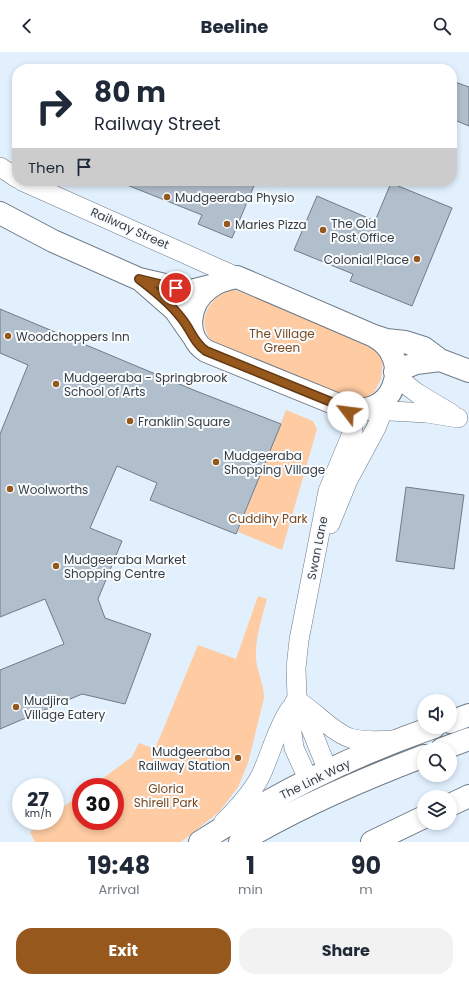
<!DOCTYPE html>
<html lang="en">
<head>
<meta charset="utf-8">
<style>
	body { margin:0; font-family:Poppins,sans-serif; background:#f2f2f3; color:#1f2937; height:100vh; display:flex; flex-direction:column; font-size:15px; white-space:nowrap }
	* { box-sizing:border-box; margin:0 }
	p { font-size:13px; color:#747a83 }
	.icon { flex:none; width:22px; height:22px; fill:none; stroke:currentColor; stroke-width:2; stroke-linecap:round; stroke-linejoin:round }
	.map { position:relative; height:790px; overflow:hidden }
	.drawer { display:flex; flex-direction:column; background:#fff; flex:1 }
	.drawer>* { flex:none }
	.banner { position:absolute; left:12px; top:12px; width:445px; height:122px; border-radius:16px; box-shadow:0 2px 6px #0003; background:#fff; color:#1f2937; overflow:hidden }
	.controls { position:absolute; left:417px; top:642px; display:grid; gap:8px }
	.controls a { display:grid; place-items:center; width:40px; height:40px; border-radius:50%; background:#fff; box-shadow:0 2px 6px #0003; font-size:20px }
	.speed { position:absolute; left:12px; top:726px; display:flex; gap:8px; font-size:20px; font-weight:700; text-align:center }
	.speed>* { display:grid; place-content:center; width:52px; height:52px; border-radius:50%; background:#fff; box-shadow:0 2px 6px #0003; line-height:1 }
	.speed small { font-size:10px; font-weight:400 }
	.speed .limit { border:6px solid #d22; background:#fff; color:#111 }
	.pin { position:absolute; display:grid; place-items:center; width:34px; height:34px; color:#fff; margin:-17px; border:2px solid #fff; border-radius:50%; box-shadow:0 1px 4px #0007 }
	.me { position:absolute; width:44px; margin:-22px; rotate:300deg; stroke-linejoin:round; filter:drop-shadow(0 0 3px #0008) }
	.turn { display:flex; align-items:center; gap:14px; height:84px; padding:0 16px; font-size:18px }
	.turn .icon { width:52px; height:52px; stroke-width:2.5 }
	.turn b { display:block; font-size:28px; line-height:34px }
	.then { display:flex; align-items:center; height:38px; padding:0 16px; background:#0003; gap:8px; font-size:15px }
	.eta { display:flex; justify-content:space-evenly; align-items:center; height:68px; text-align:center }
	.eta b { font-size:24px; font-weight:700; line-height:28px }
	.action { display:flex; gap:8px; margin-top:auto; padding:8px 16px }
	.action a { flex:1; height:46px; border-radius:16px; background:#96581d; color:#fff; font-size:16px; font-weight:700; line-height:46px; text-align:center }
	.action a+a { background:#f2f2f3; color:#1f2937 }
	header { display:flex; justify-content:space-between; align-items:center; height:52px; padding:0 16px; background:#fff; font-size:18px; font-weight:700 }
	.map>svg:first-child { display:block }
	.green { fill:#fecba2 }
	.building { fill:#b1becb; stroke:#6f7b87 }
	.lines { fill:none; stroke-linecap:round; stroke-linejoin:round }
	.minor-casing { stroke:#6e7a86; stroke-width:20 }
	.tertiary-casing { stroke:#6e7a86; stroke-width:24 }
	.secondary-casing { stroke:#6e7a86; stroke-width:24 }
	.motorway-casing { stroke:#6e7a86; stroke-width:24 }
	.minor { stroke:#fff; stroke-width:19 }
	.tertiary { stroke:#fff; stroke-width:22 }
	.secondary { stroke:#fff; stroke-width:22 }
	.motorway { stroke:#fff; stroke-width:22 }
	.route-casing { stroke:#623913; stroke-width:10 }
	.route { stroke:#96581d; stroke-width:7 }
	.poi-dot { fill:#96581d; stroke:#f9fcff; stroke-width:1.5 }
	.labels { text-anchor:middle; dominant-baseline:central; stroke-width:4; stroke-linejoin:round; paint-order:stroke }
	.poi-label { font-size:12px; fill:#383d42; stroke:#f9fcff; text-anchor:start }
	.street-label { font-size:12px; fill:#383d42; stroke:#f9fcff }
	.park-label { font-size:12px; fill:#7b491b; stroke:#f9fcff }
</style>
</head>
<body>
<header><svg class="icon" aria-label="back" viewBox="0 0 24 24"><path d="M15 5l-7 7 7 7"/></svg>Beeline<svg class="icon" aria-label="search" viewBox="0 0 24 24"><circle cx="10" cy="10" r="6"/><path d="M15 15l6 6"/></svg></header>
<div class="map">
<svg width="469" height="790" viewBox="0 0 469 790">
	<rect width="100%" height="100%" fill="#e2f0fe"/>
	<path class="green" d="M233 237 369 288 383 306 381 327 374 340 367 345 352 348 216 294C193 273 207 245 233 237Z
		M286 358 313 369 317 377 282 498 238 480Z
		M258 544 267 547C262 565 255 587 256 606 257 620 264 632 264 646L248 711 238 735 219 760 181 790H35L30 780 44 769H55V761L81 742V769H115V735H91L132 705 139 691 155 697 198 593 236 607Z"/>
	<path class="building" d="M452 29 469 35V74L452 67Z
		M117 129H256L232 186 198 172 202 163Z
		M391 131 452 156 412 254 350 229 353 222 294 198 317 144 375 169Z
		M0 257 196 339 281 372 236 482 150 448 157 431 117 414 90 476 122 489 98 547 105 566 151 582 125 652 82 642 0 677V618L64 592 45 547 0 565V382L28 313 0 301Z
		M406 435 464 443 454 517 396 509Z"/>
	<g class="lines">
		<defs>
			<path id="minor" d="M0 115 17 126
				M22 129 237 225
				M395 324 417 341 452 362
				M372 358 427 361 458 366
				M330 472 348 428 376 376 389 343
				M301 651C316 661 334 681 350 686 364 690 380 689 394 688
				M301 652 328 719
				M309 729 294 696 290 666 291 657 297 646 296 616 299 588 328 439 353 379 351 364 341 354
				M223 771C237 757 251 742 260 725 271 702 276 678 290 657"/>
			<path id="tertiary" d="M0 161 53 189 139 227 191 239 211 234
				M143 230 175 258 193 284
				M374 284C416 306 394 374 341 354L206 299C184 285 188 252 208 237 216 230 226 227 237 225L374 284 386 288 405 290 424 296 440 308 469 319
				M395 320 416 311 440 308"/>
			<path id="secondary" d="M450 670 469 663
				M442 697 469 687
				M200 790C273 743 353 703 434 675
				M240 790C298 755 361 728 424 704"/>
			<path id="motorway" d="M450 753 469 744
				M372 790 424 765"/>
		</defs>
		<use href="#minor" class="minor-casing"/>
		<use href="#tertiary" class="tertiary-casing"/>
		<use href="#secondary" class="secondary-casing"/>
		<use href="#motorway" class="motorway-casing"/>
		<use href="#minor" class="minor"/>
		<use href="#tertiary" class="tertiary"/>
		<use href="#secondary" class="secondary"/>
		<use href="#motorway" class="motorway"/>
	</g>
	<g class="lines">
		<defs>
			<path id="route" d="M176 236 139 227C154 239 170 251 182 267 191 278 194 291 206 299L341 354 348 360"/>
		</defs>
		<use href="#route" class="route-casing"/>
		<use href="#route" class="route"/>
	</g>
	<g class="poi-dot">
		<circle cx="167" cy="145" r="4"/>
		<circle cx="227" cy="172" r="4"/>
		<circle cx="323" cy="178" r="4"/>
		<circle cx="417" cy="207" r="4"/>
		<circle cx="8" cy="284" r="4"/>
		<circle cx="56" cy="332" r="4"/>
		<circle cx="130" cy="369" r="4"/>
		<circle cx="216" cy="410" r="4"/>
		<circle cx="10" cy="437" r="4"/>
		<circle cx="56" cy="514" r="4"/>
		<circle cx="16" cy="655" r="4"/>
		<circle cx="238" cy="706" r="4"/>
	</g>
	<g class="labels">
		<g class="poi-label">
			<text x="175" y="145">Mudgeeraba Physio</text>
			<text x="331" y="171">The Old<tspan x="331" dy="14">Post Office</tspan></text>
			<text x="235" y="172">Maries Pizza</text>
			<text x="409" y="207" text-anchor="end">Colonial Place</text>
			<text x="16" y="284">Woodchoppers Inn</text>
			<text x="64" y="325">Mudgeeraba - Springbrook<tspan x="64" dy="14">School of Arts</tspan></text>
			<text x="138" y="369">Franklin Square</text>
			<text x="224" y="403">Mudgeeraba<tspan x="224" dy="14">Shopping Village</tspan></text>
			<text x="18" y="437">Woolworths</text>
			<text x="64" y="507">Mudgeeraba Market<tspan x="64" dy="14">Shopping Centre</tspan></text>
			<text x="24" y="648">Mudjira<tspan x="24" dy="14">Village Eatery</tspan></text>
			<text x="230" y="699" text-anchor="end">Mudgeeraba<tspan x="230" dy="14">Railway Station</tspan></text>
		</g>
		<g class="street-label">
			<text transform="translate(130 176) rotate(24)">Railway Street</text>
			<text transform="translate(317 496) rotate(-79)">Swan Lane</text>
			<text transform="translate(315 727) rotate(-26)">The Link Way</text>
		</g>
		<g class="park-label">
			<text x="282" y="281">The Village<tspan x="282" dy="14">Green</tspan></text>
			<text x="268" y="466">Cuddihy Park</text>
			<text x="166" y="736">Gloria<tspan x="166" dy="14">Shirell Park</tspan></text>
		</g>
	</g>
</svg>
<div class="controls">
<a><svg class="icon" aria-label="sound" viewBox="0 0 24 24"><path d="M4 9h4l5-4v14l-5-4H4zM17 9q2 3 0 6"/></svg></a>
<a><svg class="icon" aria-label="search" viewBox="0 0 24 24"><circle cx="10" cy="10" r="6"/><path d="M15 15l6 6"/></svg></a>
<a><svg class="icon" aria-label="layers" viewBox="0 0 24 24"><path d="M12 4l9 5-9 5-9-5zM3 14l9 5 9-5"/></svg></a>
</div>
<div class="speed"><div>27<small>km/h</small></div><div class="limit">30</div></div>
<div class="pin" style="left:176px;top:236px;background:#d93025"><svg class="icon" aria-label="arrive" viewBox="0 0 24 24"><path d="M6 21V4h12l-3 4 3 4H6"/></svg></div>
<svg class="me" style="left:348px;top:360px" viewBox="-20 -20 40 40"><circle r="19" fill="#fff"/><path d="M0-13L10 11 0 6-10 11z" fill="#96581d"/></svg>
<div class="banner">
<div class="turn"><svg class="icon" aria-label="right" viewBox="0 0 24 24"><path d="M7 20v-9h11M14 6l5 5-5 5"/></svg><div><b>80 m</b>Railway Street</div></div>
<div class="then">Then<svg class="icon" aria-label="arrive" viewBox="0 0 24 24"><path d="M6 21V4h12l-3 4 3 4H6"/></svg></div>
</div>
</div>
<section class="drawer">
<div class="eta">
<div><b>19:48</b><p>Arrival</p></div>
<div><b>1</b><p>min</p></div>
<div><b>90</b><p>m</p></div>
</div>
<div class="action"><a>Exit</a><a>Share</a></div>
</section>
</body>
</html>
